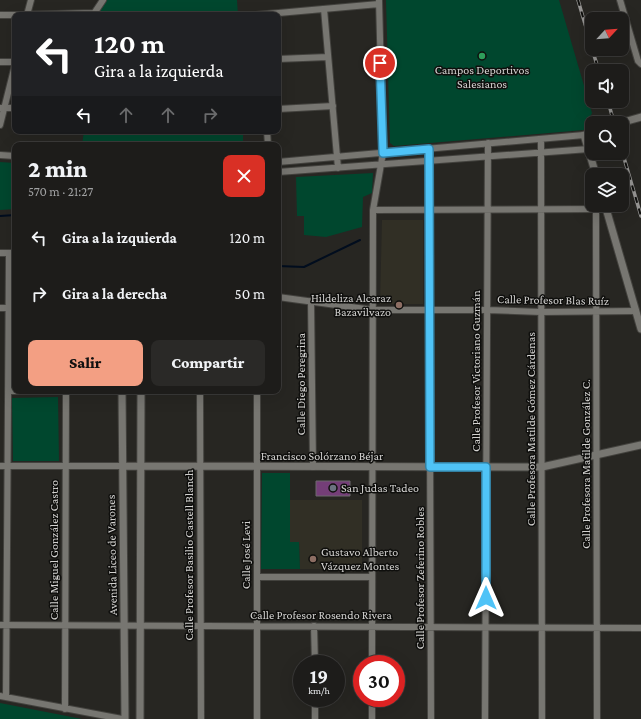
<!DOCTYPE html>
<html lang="es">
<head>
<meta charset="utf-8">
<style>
	body { margin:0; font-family:"Crimson Pro",serif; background:#2a2927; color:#f1f3f6; height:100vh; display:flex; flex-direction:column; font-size:15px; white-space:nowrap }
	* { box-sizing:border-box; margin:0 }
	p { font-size:13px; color:#a0a1a2 }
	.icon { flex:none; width:22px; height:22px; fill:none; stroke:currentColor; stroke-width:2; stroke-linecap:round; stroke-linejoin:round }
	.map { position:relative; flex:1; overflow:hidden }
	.details { position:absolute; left:12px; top:142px; width:269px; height:252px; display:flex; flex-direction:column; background:#1d1c1a; border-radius:8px; box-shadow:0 4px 16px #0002,0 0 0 1px #3b3a39 }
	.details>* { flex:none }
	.banner { position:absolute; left:12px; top:12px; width:269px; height:122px; border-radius:8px; box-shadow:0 4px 16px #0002,0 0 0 1px #3b3a39; background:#202124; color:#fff; overflow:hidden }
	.needle { width:26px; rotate:64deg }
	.tools { position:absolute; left:585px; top:12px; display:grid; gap:8px }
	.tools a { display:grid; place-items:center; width:44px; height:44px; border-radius:8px; background:#1d1c1a; box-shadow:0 4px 16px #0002,0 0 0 1px #3b3a39; font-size:20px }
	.speed { position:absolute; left:293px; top:655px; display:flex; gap:8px; font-size:20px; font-weight:700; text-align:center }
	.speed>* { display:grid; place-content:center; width:52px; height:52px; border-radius:50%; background:#1d1c1a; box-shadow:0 4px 16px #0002,0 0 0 1px #3b3a39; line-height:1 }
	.speed small { font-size:10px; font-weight:400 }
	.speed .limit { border:6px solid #d22; background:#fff; color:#111 }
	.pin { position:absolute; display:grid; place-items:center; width:34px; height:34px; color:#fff; margin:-17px; border:2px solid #fff; border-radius:50%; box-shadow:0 1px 4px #0007 }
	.me { position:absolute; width:44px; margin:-22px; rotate:0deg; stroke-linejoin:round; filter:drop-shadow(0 0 3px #0008) }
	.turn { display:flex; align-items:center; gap:14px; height:84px; padding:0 16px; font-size:18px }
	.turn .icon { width:52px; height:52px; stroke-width:2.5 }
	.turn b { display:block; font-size:28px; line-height:34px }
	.lanes { display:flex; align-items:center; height:38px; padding:0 16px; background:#0003; justify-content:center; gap:20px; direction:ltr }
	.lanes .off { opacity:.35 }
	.round { display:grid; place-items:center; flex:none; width:42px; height:42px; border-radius:8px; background:#2a2927 }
	.head { display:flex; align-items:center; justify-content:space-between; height:68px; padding:0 16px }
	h1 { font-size:24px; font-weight:800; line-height:30px }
	.primary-button { display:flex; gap:8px; margin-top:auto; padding:8px 16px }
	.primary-button a { flex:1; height:46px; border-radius:8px; background:#f39f83; color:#111; font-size:16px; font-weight:800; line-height:46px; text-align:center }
	.primary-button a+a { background:#2a2927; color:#f1f3f6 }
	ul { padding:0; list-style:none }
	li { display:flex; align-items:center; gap:12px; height:56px; padding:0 16px }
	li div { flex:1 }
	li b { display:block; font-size:15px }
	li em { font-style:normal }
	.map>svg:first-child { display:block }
	.built { fill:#312f25 }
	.green { fill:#00472e }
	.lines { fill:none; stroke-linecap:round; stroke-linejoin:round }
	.stream { stroke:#010d1e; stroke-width:2 }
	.building { fill:#743e78; stroke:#6c686c }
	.minor-casing { stroke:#43423e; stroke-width:8 }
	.tertiary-casing { stroke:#43423e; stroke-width:9 }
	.minor { stroke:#777671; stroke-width:6 }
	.tertiary { stroke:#777671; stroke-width:7 }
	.rail-casing { stroke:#969593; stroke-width:3.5 }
	.rail { stroke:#0f0f0d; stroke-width:2; stroke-dasharray:6; stroke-linecap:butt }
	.route-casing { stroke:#337fa1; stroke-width:10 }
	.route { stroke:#4fc3f7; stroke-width:7 }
	.leisure-dot { fill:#2e9e5b; stroke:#0f0f0d; stroke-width:1.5 }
	.education-dot { fill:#8d6e63; stroke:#0f0f0d; stroke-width:1.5 }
	.worship-dot { fill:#6b7280; stroke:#0f0f0d; stroke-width:1.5 }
	.labels { text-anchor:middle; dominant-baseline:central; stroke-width:3; stroke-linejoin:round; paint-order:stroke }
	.poi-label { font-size:12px; fill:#d3d2d0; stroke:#0f0f0d; text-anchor:start }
	.street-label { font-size:12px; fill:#d3d2d0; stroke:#0f0f0d }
</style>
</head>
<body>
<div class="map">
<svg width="641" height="719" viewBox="0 0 641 719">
	<rect width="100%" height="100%" fill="#272622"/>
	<path class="built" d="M382 220H423V304H380Z
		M290 500H362V569H300L299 542H290Z"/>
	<path class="green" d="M100 0H237L238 15H98Z
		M386 0H559L592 113 584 130 394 146 390 143Z
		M84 131H243V145H82Z
		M0 162 15 163V209L0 210Z
		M373 173 372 193 363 197 362 227 326 237 304 235V216H297L296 177Z
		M58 397 59 461H13L12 398Z
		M262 473H290V542H299L300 569H261Z
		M0 703 82 719H0Z"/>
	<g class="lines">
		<path class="stream" d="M0 216 15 215
			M278 266 304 267 360 240"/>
	</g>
	<path class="building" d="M316 481H350V496H316Z"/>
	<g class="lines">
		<defs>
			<path id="minor" d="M620 0 638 61 641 64
				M324 9 338 168
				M0 15H15
				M17 15 94 13
				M27 15 31 0
				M93 15 103 0
				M256 15 379 4
				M278 59 328 57
				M0 62H15
				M0 108H15
				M278 109 333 106
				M0 125 15 65
				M267 131 268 145
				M541 139 542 719
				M429 149 431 719
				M0 155 15 156
				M278 162 584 135 592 136
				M278 172 589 149 592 145
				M596 209 597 719
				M373 210 606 209
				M0 253H15
				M278 297 373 310H487L541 312 636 311
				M311 301 313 467
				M0 308H15
				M8 391H40
				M200 391 201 719
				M0 466H122
				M257 577H372
				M0 625 641 628
				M314 626 315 664
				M372 664 373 210 383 153 379 0
				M0 696 122 719
				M6 697 9 253
				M315 698V719
				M65 709 66 391
				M257 719V391
				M372 719V698
				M485 719 488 143"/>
			<path id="tertiary" d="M620 123 641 117
				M584 135 596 175
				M605 205 641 329
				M122 391 125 719
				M122 466 542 467 641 445
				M140 719 141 391"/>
		</defs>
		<use href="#minor" class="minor-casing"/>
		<use href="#tertiary" class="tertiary-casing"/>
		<use href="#minor" class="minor"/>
		<use href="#tertiary" class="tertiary"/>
		<defs>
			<path id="rail" d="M578 0 592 48
				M592 49 599 71
				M608 101 614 123
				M622 151 641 216"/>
		</defs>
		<use href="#rail" class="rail-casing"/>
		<use href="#rail" class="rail"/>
	</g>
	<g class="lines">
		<defs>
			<path id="route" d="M380 63 383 153 429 149 430 467H486V598"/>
		</defs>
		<use href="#route" class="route-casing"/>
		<use href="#route" class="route"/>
	</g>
	<circle class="leisure-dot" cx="482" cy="56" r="4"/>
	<g class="education-dot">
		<circle cx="399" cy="305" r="4"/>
		<circle cx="313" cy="559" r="4"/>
	</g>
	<circle class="worship-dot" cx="333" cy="488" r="4"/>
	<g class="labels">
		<g class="poi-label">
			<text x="482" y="70" text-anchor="middle">Campos Deportivos<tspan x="482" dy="14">Salesianos</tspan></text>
			<text x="391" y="298" text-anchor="end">Hildeliza Alcaraz<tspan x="391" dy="14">Bazavilvazo</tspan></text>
			<text x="341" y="488">San Judas Tadeo</text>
			<text x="321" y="552">Gustavo Alberto<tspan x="321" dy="14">Vázquez Montes</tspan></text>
		</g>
		<g class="street-label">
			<text transform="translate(553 300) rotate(1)">Calle Profesor Blas Ruíz</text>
			<text transform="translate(476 371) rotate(-90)">Calle Profesor Victoriano Guzmán</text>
			<text transform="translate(301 384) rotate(-90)">Calle Diego Peregrina</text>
			<text transform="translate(531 429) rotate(-90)">Calle Profesora Matilde Gómez Cárdenas</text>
			<text x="322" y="456">Francisco Solórzano Béjar</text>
			<text transform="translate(586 464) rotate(-90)">Calle Profesora Matilde González C.</text>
			<text transform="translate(54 550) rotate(-90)">Calle Miguel González Castro</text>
			<text transform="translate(112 555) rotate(-91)">Avenida Liceo de Varones</text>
			<text transform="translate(189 555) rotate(-90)">Calle Profesor Basilio Castell Blanch</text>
			<text transform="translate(246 555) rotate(-90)">Calle José Levi</text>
			<text transform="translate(420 578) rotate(-90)">Calle Profesor Zeferino Robles</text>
			<text x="321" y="615">Calle Profesor Rosendo Rivera</text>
		</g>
	</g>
</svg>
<div class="tools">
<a><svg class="needle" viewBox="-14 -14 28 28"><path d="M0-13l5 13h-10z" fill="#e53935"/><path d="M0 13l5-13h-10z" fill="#a0a1a2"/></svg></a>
<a><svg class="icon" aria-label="sound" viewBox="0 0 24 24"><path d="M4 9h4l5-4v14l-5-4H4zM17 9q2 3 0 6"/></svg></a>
<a><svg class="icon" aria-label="search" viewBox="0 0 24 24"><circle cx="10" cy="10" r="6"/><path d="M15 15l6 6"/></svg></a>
<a><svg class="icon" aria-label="layers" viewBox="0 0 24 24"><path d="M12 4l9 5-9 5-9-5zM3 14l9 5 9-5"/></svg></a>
</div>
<div class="speed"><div>19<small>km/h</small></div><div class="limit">30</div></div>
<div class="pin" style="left:380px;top:63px;background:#d93025"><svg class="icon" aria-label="arrive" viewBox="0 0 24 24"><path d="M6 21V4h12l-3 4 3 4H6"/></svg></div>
<svg class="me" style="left:486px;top:598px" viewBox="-20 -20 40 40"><path d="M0-17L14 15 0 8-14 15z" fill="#4fc3f7" stroke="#fff" stroke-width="4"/></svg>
<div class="banner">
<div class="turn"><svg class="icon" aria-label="left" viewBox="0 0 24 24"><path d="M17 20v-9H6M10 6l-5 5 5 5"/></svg><div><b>120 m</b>Gira a la izquierda</div></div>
<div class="lanes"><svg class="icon" aria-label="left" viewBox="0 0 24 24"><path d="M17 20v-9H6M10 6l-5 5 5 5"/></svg><svg class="icon off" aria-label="ahead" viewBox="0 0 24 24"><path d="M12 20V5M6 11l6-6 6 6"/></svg><svg class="icon off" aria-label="ahead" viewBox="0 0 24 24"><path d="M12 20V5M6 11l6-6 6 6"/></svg><svg class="icon off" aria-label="right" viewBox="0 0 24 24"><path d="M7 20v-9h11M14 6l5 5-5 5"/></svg></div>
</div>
<section class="details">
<div class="head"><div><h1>2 min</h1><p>570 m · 21:27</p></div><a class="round" style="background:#d93025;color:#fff"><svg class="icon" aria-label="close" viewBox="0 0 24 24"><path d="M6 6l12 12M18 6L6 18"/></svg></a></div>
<ul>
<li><svg class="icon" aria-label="left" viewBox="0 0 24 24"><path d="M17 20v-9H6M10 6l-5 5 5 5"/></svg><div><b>Gira a la izquierda</b></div><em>120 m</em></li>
<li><svg class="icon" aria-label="right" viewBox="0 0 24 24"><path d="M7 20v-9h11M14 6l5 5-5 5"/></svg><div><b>Gira a la derecha</b></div><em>50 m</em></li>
</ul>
<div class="primary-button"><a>Salir</a><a>Compartir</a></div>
</section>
</div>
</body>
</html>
